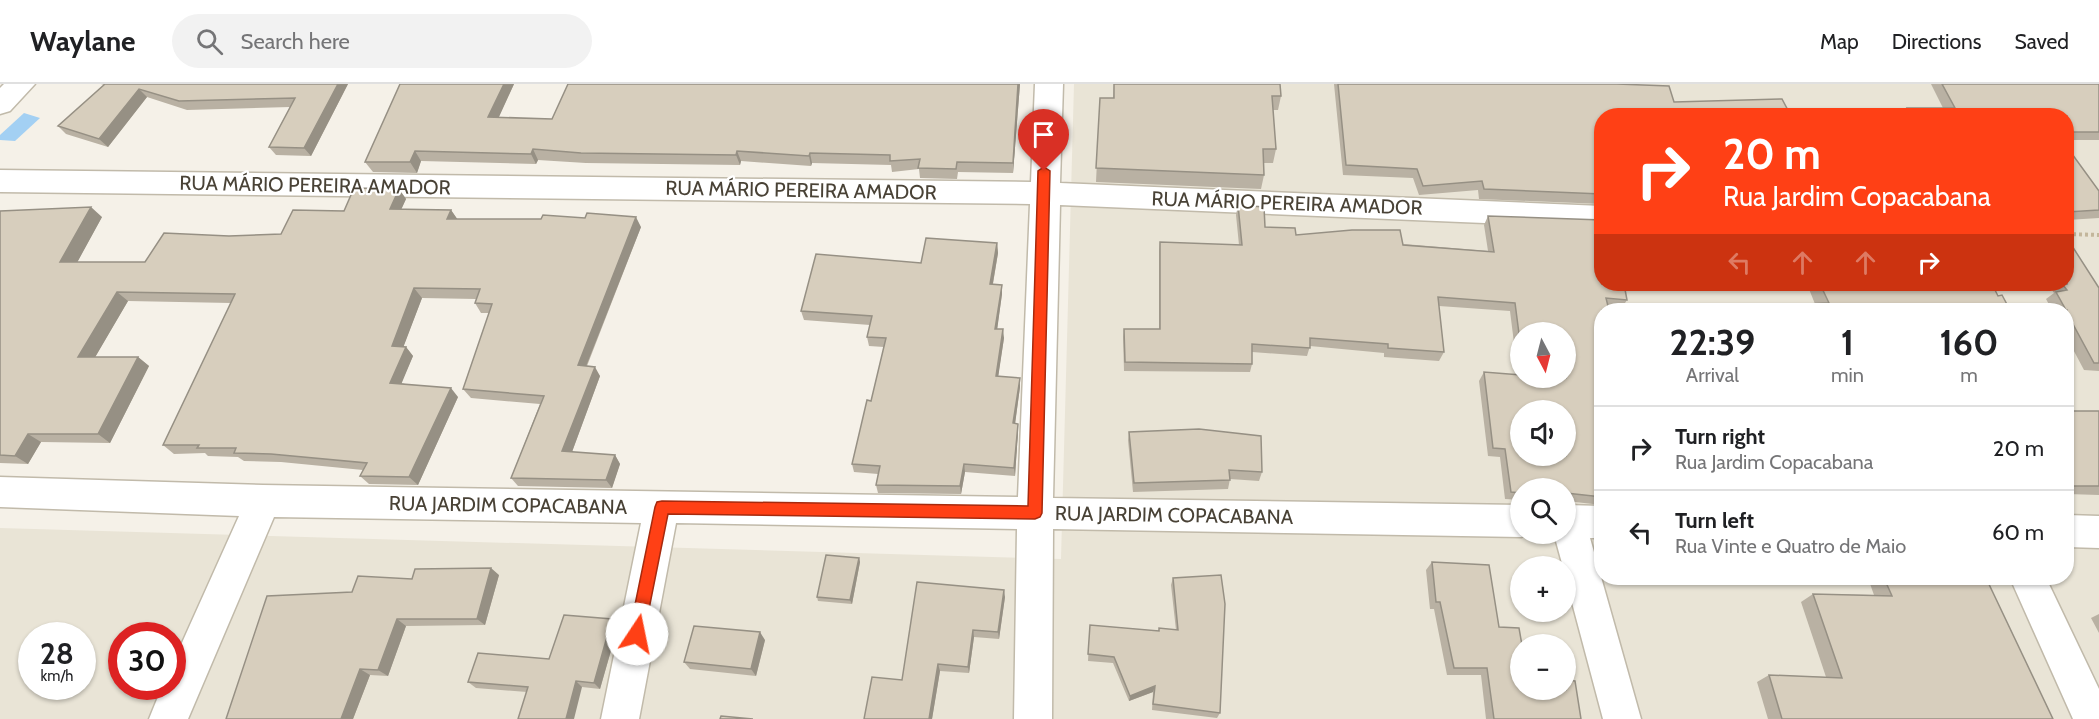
<!DOCTYPE html>
<html lang="en">
<head>
<meta charset="utf-8">
<style>
	body { margin:0; font-family:Cabin,sans-serif; background:#f2f2f2; color:#202124; height:100vh; display:flex; flex-direction:column; font-size:22px; white-space:nowrap }
	* { box-sizing:border-box; margin:0 }
	p { font-size:20px; color:#757577 }
	.icon { flex:none; width:33px; height:33px; fill:none; stroke:currentColor; stroke-width:2; stroke-linecap:round; stroke-linejoin:round }
	.map { position:relative; flex:1; overflow:hidden }
	.panel { position:absolute; left:1594px; top:219px; width:480px; height:282px; display:flex; flex-direction:column; background:#fff; border-radius:24px; box-shadow:0 2px 4px #0004 }
	.panel>* { flex:none }
	.guide { position:absolute; left:1594px; top:24px; width:480px; height:183px; border-radius:24px; box-shadow:0 2px 4px #0004; background:#ff4015; color:#fff; overflow:hidden }
	.needle { width:39px; rotate:173deg }
	.controls { position:absolute; left:1510px; top:238px; display:grid; gap:12px }
	.controls a { display:grid; place-items:center; width:66px; height:66px; border-radius:50%; background:#fff; box-shadow:0 2px 4px #0004; font-size:30px }
	.speed { position:absolute; left:18px; top:538px; display:flex; gap:12px; font-size:30px; font-weight:700; text-align:center }
	.speed>* { display:grid; place-content:center; width:78px; height:78px; border-radius:50%; background:#fff; box-shadow:0 2px 4px #0004; line-height:1 }
	.speed small { font-size:15px; font-weight:400 }
	.speed .limit { border:9px solid #d22; background:#fff; color:#111 }
	.pin { position:absolute; display:grid; place-items:center; width:51px; height:51px; color:#fff; margin:-62px -26px; border-radius:50% 50% 50% 0; rotate:-45deg; box-shadow:0 0 6px #0007 }
	.pin .icon { rotate:45deg }
	.me { position:absolute; width:66px; margin:-33px; rotate:11deg; stroke-linejoin:round; filter:drop-shadow(0 0 4px #0008) }
	.turn { display:flex; align-items:center; gap:21px; height:126px; padding:0 30px; font-size:27px }
	.turn .icon { width:78px; height:78px; stroke-width:2.5 }
	.turn b { display:block; font-size:42px; line-height:51px }
	.lanes { display:flex; align-items:center; height:57px; padding:0 30px; background:#0003; justify-content:center; gap:30px; direction:ltr }
	.lanes .off { opacity:.35 }
	.eta { display:flex; justify-content:space-evenly; align-items:center; height:102px; text-align:center }
	.eta b { font-size:36px; font-weight:800; line-height:42px }
	ul { padding:0; list-style:none }
	li { display:flex; align-items:center; gap:18px; height:84px; padding:0 30px; border-top:2px solid #e0e0e0 }
	li div { flex:1 }
	li b { display:block; font-size:22px }
	li em { font-style:normal }
	header { display:flex; align-items:center; gap:36px; box-sizing:border-box; height:84px; padding:0 30px; background:#fff; border-bottom:2px solid #e0e0e0 }
	header strong { font-size:28px }
	nav { display:flex; gap:33px; margin-inline-start:auto; font-size:21px }
	.search { width:420px; height:54px; background:#f2f2f2; display:flex; align-items:center; gap:15px; box-sizing:border-box; padding:0 21px; border-radius:33px; color:#757577; font-size:22px }
	.map>svg:first-child { display:block }
	.residential { fill:#e9e4d6; fill-rule:evenodd }
	.water { fill:#a3d0f3 }
	.lines { fill:none; stroke-linecap:round; stroke-linejoin:round }
	.minor-casing { stroke:#c1baaa; stroke-width:3 }
	.path { stroke:#c3b69b; stroke-width:4; stroke-dasharray:3 3; stroke-linecap:butt }
	.minor { fill:#fff; fill-rule:evenodd }
	.wall { fill:#b9b1a3; fill-rule:evenodd }
	.shaded-wall { fill:#969084 }
	.building { fill:#d7cebd; stroke:#969084; stroke-width:1.5; fill-rule:evenodd }
	.route { fill:#ff4015; stroke:#a62a0e; stroke-width:1.5 }
	.labels { text-anchor:middle; dominant-baseline:central; stroke-width:4.5; stroke-linejoin:round; paint-order:stroke }
	.street-label { font-size:20px; fill:#494236; stroke:#fff }
</style>
</head>
<body>
<header>
<strong>Waylane</strong>
<div class="search"><svg class="icon" aria-label="search" viewBox="0 0 24 24"><circle cx="10" cy="10" r="6"/><path d="M15 15l6 6"/></svg>Search here</div>
<nav><a>Map</a><a>Directions</a><a>Saved</a></nav>
</header>
<div class="map">
<svg width="2099" height="635" viewBox="0 0 2099 635">
	<rect width="100%" height="100%" fill="#f5f1e8"/>
	<path class="residential" d="M1074 0H2099V635H0V444L1061 475ZM1602 32H2067V200H1602ZM1602 226H2067V494H1602ZM1521 249H1566V294H1521ZM1521 327H1566V372H1521ZM1521 405H1566V450H1521ZM1521 483H1566V528H1521ZM32 552H82V603H32ZM122 552H172V603H122ZM1521 561H1566V606H1521Z"/>
	<path class="water" d="M24 29 40 34 15 57 0 56V51Z"/>
	<g class="lines">
		<defs>
			<path id="minor" d="M4 0H35L10 27 0 30V4Z
				M1035 0H1063L1060 99 1602 122V144L1060 121 1053 414 1521 421V450H1529L1521 453 1053 445 1052 635H1014L1017 445 676 439 639 635H601L641 439 274 433 188 635H149L162 603H172V581L239 432 0 423V393L263 401 1018 413 1030 120 0 108V86L1031 98Z
				M1566 421 1602 422V454H1590L1641 635H1603L1566 496V483H1563L1554 450H1566Z
				M2067 431 2099 432V464L2067 463Z
				M2010 494H2046L2099 605V635H2073Z"/>
		</defs>
		<use href="#minor" class="minor-casing"/>
		<path class="path" d="M2067 150 2099 151"/>
		<use href="#minor" class="minor"/>
	</g>
	<path class="wall" d="M101 0H348L311 72 276 71 269 63 290 23 187 26 147 13 108 63 66 50 58 42 104 1Z
		M400 0H514L498 34 552 35 568 0H1020L1013 89 958 88 957 95 920 94 919 85 892 88 891 81 812 79 811 82 741 77 740 81 586 79 538 76 536 80 421 77 417 89 373 88 365 78Z
		M1114 0H1280L1281 12 1278 26H1273L1276 65 1273 79H1264V91L1261 105 1096 98 1100 14H1113Z
		M1334 0H1617L1674 18 1602 32V120L1479 115 1478 106 1419 111 1413 94 1343 91Z
		M1931 0H2099V56H2067V32H1900L1907 24H1943Z
		M2067 63 2099 107V134L2067 136Z
		M399 105 406 115 401 125 451 126 457 135 641 143 587 282 600 292 572 368 615 371 620 380 612 404 518 402 511 394 540 320 471 314 463 305 489 229H481L475 219 476 215 422 214 403 263H406L413 272 401 299 458 313 418 401 369 400 360 392 363 386 281 378 244 377 238 373 208 372 205 369 174 370 163 361 231 219 128 217 95 273H138L149 282 110 359 41 358 28 380 0 379V127L102 133 77 178H145L229 152 281 150Z
		M1238 121 1265 143 1296 151 1488 167 1484 141 1488 132 1602 200H1663L1659 204 1624 203 1627 216 1621 225 1608 224 1602 226V421L1566 417V405H1521V416L1505 415 1500 373 1488 372 1479 297 1484 288 1518 291 1510 227 1439 222 1444 268 1439 277 1384 273V269L1310 262 1307 272 1252 268V280L1250 288 1124 287 1123 253 1124 245H1159V167L1160 158 1239 161 1236 131ZM1521 249 1566 294H1521Z
		M997 159 998 169 993 200 1002 201V210L997 245 1004 254 998 292 1020 303 1015 339 1018 348 1015 392 965 388 961 410 878 409 876 401 878 390 854 388 852 380 871 317 884 263 869 262 867 253 870 241 804 236 801 227 921 179Z
		M1807 200H1992L1998 212 2010 226H1782L1787 221 1815 220Z
		M2048 200H2067L2099 204V287L2084 286 2067 254V226H2052L2046 215 2054 209Z
		M2067 327H2099V411L2067 410Z
		M1129 348 1262 388 1259 397 1230 395 1228 405 1133 408 1128 356Z
		M859 474 860 478 852 520 818 517 817 513Z
		M1432 478 1499 543 1521 606 1581 635H1486L1481 591H1447L1434 525H1430L1426 486Z
		M499 491 485 541 406 542 388 592 370 591 353 635H226L412 495Z
		M1173 494 1220 629 1217 634 1152 626 1153 608 1129 617 1113 579 1088 577 1090 541 1159 547 1176 546 1171 501Z
		M1874 494H1986L2053 635H1768L1757 598 1769 591 1826 593 1801 518 1813 510 1874 511 1869 497Z
		M1005 513 999 555 974 553 969 589 940 587 932 635H864L902 596Z
		M2099 530V549L2091 534Z
		M612 535 618 542 600 605 582 603 527 608 476 604 468 598 549 575Z
		M765 556 756 592 690 585 684 578Z"/>
	<path class="shaded-wall" d="M338 0H348L311 72 304 64Z
		M504 0H514L494 44 488 33Z
		M1018 0H1020L1013 89V79Z
		M139 5 147 13 108 63 99 55Z
		M533 65 538 76 536 80 531 70Z
		M415 67 421 77 417 89 410 78Z
		M737 67 741 77 740 81 736 71Z
		M810 69 812 79 811 82 809 72Z
		M399 105 406 115 397 135 390 125Z
		M91 123 102 133 72 188 60 178Z
		M451 126 458 136 447 135Z
		M636 133 641 143 583 290 578 281Z
		M997 159 998 169 991 210 990 200Z
		M1002 201V210L996 254 995 245Z
		M414 204 422 214 400 272 392 262Z
		M117 208 128 217 90 282 78 273Z
		M1003 245 1004 254 997 301 996 292Z
		M406 263 413 272 398 308 390 299Z
		M138 273 149 282 110 359 98 350Z
		M595 283 600 292 569 376 562 367Z
		M1020 294V303L1014 348 1013 339Z
		M451 304 458 313 418 401 409 393Z
		M1018 340V348L1015 392 1014 384Z
		M28 350 41 358 28 380 15 372Z
		M615 371 620 380 612 404 606 396Z
		M964 380 965 388 961 410 960 402Z
		M859 474 860 478 852 520 850 516Z
		M491 484 499 491 485 541 477 535Z
		M1004 506 1005 513 999 555 998 548Z
		M397 535 406 542 388 592 378 586Z
		M612 535 618 542 600 605 594 599Z
		M973 546 974 553 969 589 968 583Z
		M760 548 765 556 756 592 751 585Z
		M938 580 940 587 932 635H929Z
		M360 585 370 591 353 635H341Z
		M576 597 582 603 574 635H566Z
		M1155 602 1153 608 1129 617 1130 612Z"/>
	<path class="building" d="M105 0H338L304 64 269 63 295 14 179 17 139 5 99 55 58 42Z
		M400 0H504L488 33 552 35 568 0H1018L1013 79 957 78 956 85 918 84 920 75 890 77V71L810 69 809 72 737 67 736 71 581 69 533 65 531 70 415 67 410 78H365Z
		M1114 0H1280L1281 12H1272L1276 65H1263L1264 91 1096 84 1100 14H1114Z
		M1338 0H1617L1669 2 1674 18 1782 15 1791 32H1602V110L1484 105 1482 97 1423 102 1417 85 1346 81Z
		M1942 0H2099V48H2067V32H1911L1907 24H1955Z
		M2067 63 2099 107V126L2067 128Z
		M354 104 399 105 390 125 451 126 447 135H541L543 131 585 134 587 129 636 133 578 281 595 283 562 367 615 371 606 396 511 394 544 312 463 305 492 220 475 219 480 205 414 204 392 262 406 263 390 299 451 304 409 393 360 392 367 379 271 370 234 369 236 364H197L199 361H163L235 210 117 208 78 273H138L98 350H28L15 372 0 371V127L91 123 60 178H145L164 149 229 152 281 150 293 126 344 127Z
		M1238 121 1264 123 1265 143 1295 144 1296 151 1352 146H1400L1403 161 1494 168 1488 132 1602 136V200H1624L1627 216 1606 214 1609 226H1602V413L1566 409V405H1521V409L1511 408 1505 365 1493 364 1484 288 1521 291V294H1566V249H1521V265L1515 219 1438 213 1444 268 1388 264V260L1310 254V264L1252 260V280L1125 278 1124 245H1160V158L1242 161ZM1521 327H1566V372H1521Z
		M926 154 997 159 990 200 1002 201 995 245H1003L996 292 1020 294 1013 339 1018 340 1014 384 964 380 960 402 876 401 880 382 852 380 867 316 871 317 886 254 867 253 872 232 801 227 816 170 921 179Z
		M2067 154 2099 204V279H2094L2067 229V226H2066L2056 208 2067 206 2062 200H2067Z
		M1820 200H1992L1998 212 2002 211 2010 226H1789L1787 221 1829 219Z
		M2067 327H2099V402H2067Z
		M1199 345 1261 352 1262 388 1229 386 1230 396 1134 399 1129 348Z
		M826 471 859 474 850 516 817 513Z
		M1432 478 1489 481 1499 543 1519 544 1522 561H1521V606H1566V596L1575 597 1581 635H1494L1487 584H1454L1440 518H1436Z
		M491 484 477 535H397L378 586 360 585 341 635H226L267 512 352 508 358 492 412 495 415 485Z
		M1221 491 1225 520 1220 629 1153 620 1155 602 1130 612 1114 573 1088 570 1090 541 1159 547V544L1178 546 1173 494Z
		M1884 494H1986L2053 635H1782L1769 591 1842 594 1813 510 1892 512Z
		M917 498 1004 506 998 548 973 546 968 583 938 580 929 635H864L872 593 902 596Z
		M564 531 612 535 594 599 576 597 566 635H518L528 603 468 598 478 569 549 575Z
		M694 542 760 548 751 585 684 578Z
		M721 632 753 635H720Z"/>
	<path class="route" d="M1044 83 1050 87 1042 429 1040 433 1035 435 668 430 644 550 642 555 637 558 631 555 629 550 655 423 657 418 662 417 1028 422 1038 87Z"/>
	<g class="labels">
		<g class="street-label">
			<text transform="translate(315 101) rotate(1)">RUA MÁRIO PEREIRA AMADOR</text>
			<text transform="translate(801 106) rotate(1)">RUA MÁRIO PEREIRA AMADOR</text>
			<text transform="translate(1287 119) rotate(2)">RUA MÁRIO PEREIRA AMADOR</text>
			<text transform="translate(508 421) rotate(1)">RUA JARDIM COPACABANA</text>
			<text transform="translate(1174 431) rotate(1)">RUA JARDIM COPACABANA</text>
		</g>
	</g>
</svg>
<div class="controls">
<a><svg class="needle" viewBox="-14 -14 28 28"><path d="M0-13l5 13h-10z" fill="#e53935"/><path d="M0 13l5-13h-10z" fill="#757577"/></svg></a>
<a><svg class="icon" aria-label="sound" viewBox="0 0 24 24"><path d="M4 9h4l5-4v14l-5-4H4zM17 9q2 3 0 6"/></svg></a>
<a><svg class="icon" aria-label="search" viewBox="0 0 24 24"><circle cx="10" cy="10" r="6"/><path d="M15 15l6 6"/></svg></a>
<a>+</a>
<a>−</a>
</div>
<div class="speed"><div>28<small>km/h</small></div><div class="limit">30</div></div>
<div class="pin" style="left:1044px;top:87px;background:#d93025"><svg class="icon" aria-label="arrive" viewBox="0 0 24 24"><path d="M6 21V4h12l-3 4 3 4H6"/></svg></div>
<svg class="me" style="left:637px;top:550px" viewBox="-20 -20 40 40"><circle r="19" fill="#fff"/><path d="M0-13L10 11 0 6-10 11z" fill="#ff4015"/></svg>
<div class="guide">
<div class="turn"><svg class="icon" aria-label="right" viewBox="0 0 24 24"><path d="M7 20v-9h11M14 6l5 5-5 5"/></svg><div><b>20 m</b>Rua Jardim Copacabana</div></div>
<div class="lanes"><svg class="icon off" aria-label="left" viewBox="0 0 24 24"><path d="M17 20v-9H6M10 6l-5 5 5 5"/></svg><svg class="icon off" aria-label="ahead" viewBox="0 0 24 24"><path d="M12 20V5M6 11l6-6 6 6"/></svg><svg class="icon off" aria-label="ahead" viewBox="0 0 24 24"><path d="M12 20V5M6 11l6-6 6 6"/></svg><svg class="icon" aria-label="right" viewBox="0 0 24 24"><path d="M7 20v-9h11M14 6l5 5-5 5"/></svg></div>
</div>
<section class="panel">
<div class="eta">
<div><b>22:39</b><p>Arrival</p></div>
<div><b>1</b><p>min</p></div>
<div><b>160</b><p>m</p></div>
</div>
<ul>
<li><svg class="icon" aria-label="right" viewBox="0 0 24 24"><path d="M7 20v-9h11M14 6l5 5-5 5"/></svg><div><b>Turn right</b><p>Rua Jardim Copacabana</p></div><em>20 m</em></li>
<li><svg class="icon" aria-label="left" viewBox="0 0 24 24"><path d="M17 20v-9H6M10 6l-5 5 5 5"/></svg><div><b>Turn left</b><p>Rua Vinte e Quatro de Maio</p></div><em>60 m</em></li>
</ul>
</section>
</div>
</body>
</html>
